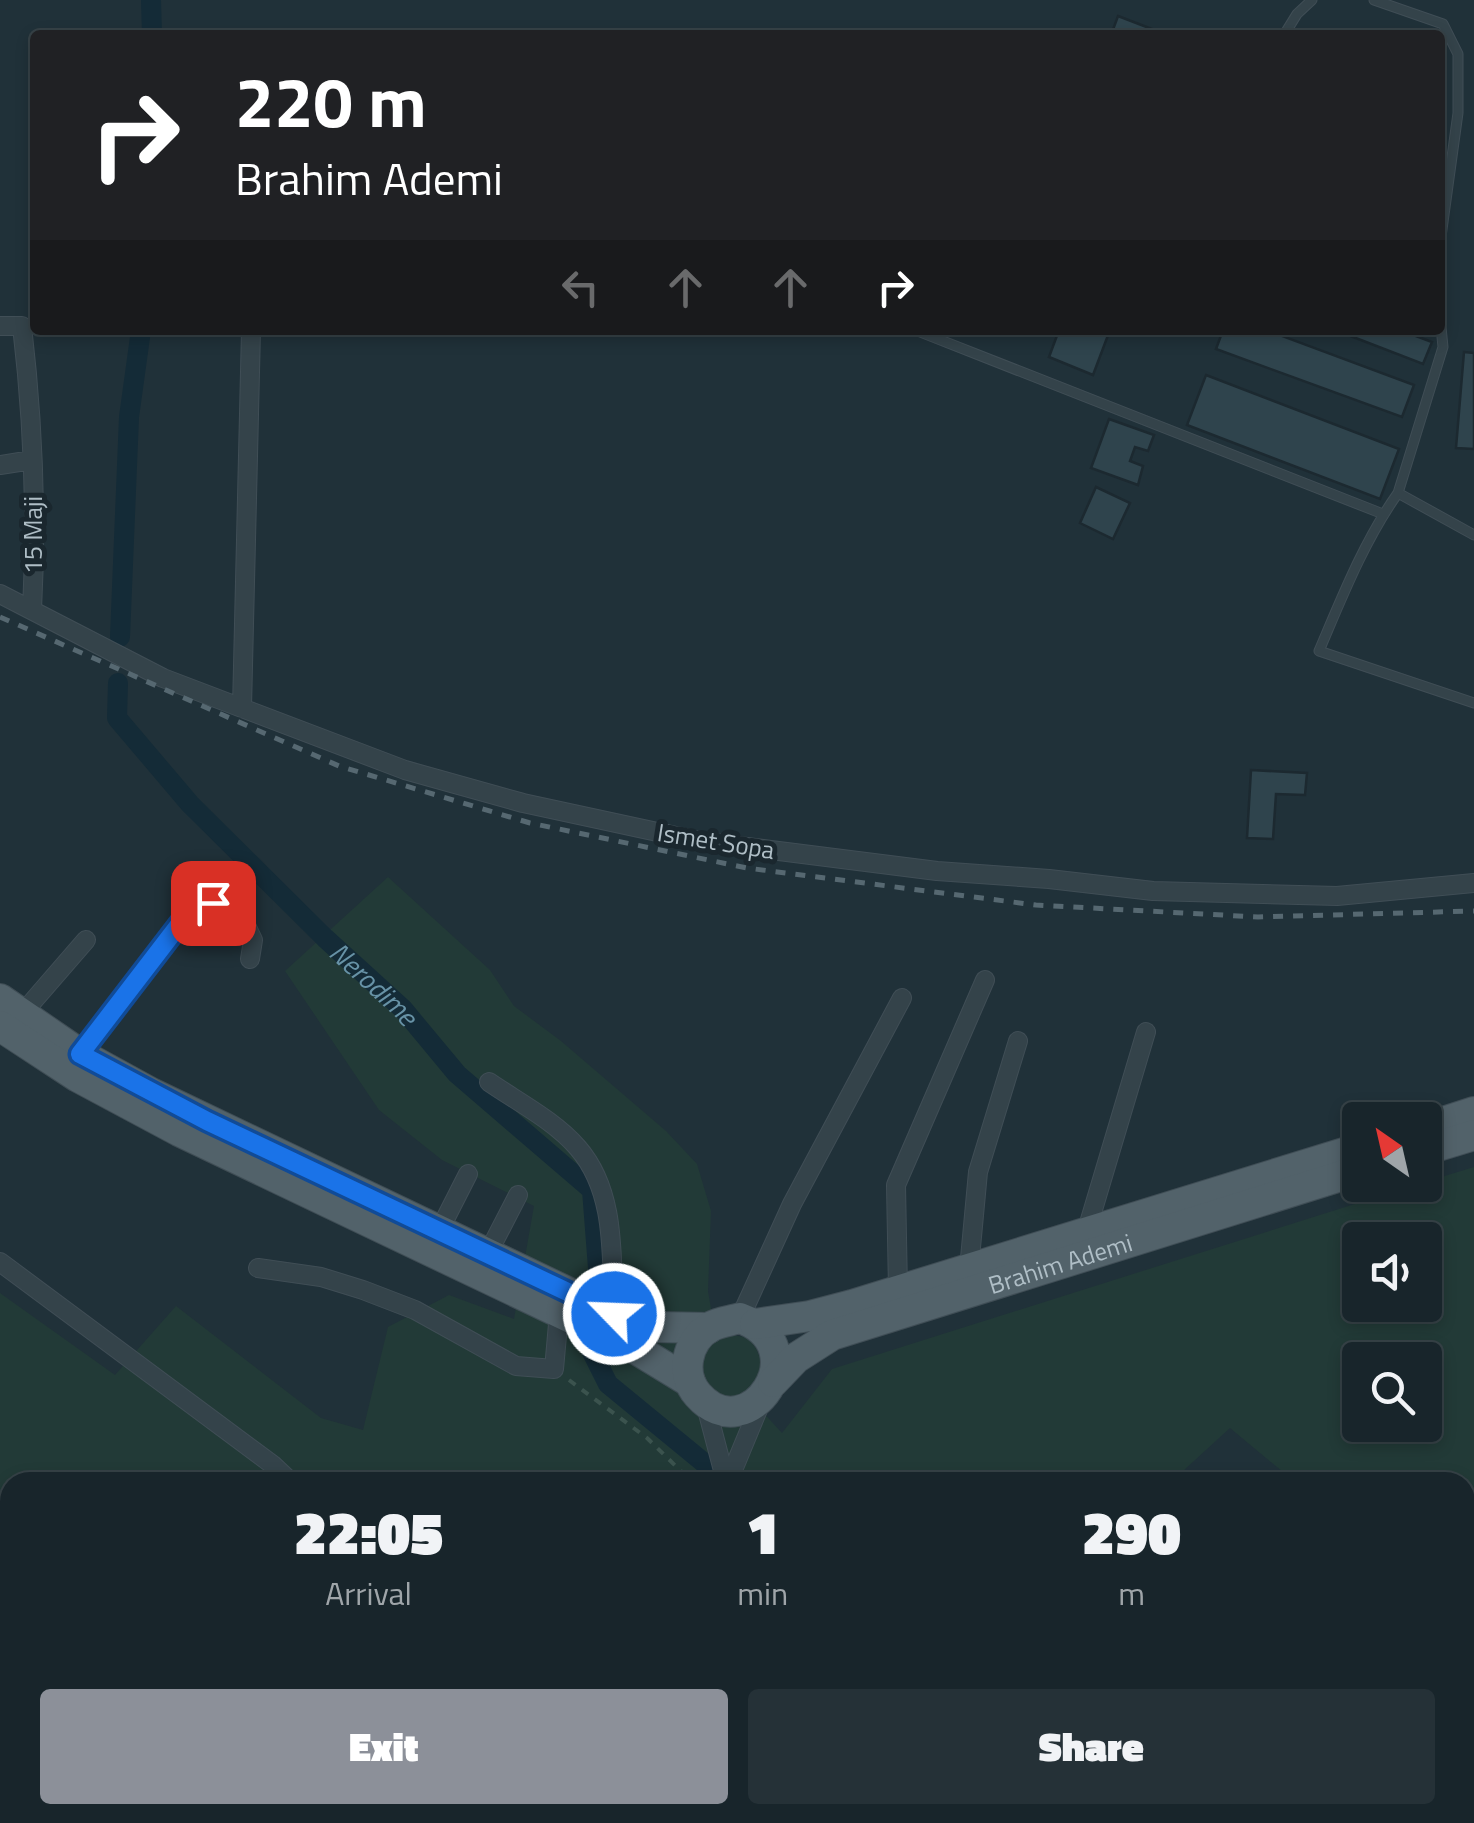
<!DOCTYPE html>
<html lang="en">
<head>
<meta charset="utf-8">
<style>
	body { margin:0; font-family:"Titillium Web",sans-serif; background:#253137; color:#f1f3f6; height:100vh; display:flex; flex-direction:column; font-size:38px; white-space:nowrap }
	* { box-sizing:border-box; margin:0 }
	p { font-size:32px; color:#9fa5a9 }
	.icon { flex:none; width:55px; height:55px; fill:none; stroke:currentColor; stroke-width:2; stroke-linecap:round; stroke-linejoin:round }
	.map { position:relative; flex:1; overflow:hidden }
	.drawer { position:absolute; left:0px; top:1472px; width:1475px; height:352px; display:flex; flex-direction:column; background:#18252b; border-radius:30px 30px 0 0; box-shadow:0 5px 15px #0003,0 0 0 2px #364247 }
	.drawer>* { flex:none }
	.banner { position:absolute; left:30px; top:30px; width:1415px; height:305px; border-radius:10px; box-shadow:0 5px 15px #0003,0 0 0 2px #364247; background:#202124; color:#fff; overflow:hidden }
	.needle { width:65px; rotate:326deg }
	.buttons { position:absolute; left:1342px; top:1102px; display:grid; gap:20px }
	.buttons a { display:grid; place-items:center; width:100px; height:100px; border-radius:10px; background:#18252b; box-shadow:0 5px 15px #0003,0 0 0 2px #364247; font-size:50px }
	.pin { position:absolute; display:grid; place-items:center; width:85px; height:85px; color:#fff; margin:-42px; border-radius:20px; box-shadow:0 5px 15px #0006 }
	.me { position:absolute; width:110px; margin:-55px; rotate:294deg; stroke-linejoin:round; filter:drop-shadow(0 0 8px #0008) }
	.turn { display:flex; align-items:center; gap:35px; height:210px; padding:0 40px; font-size:45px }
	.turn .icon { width:130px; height:130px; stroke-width:2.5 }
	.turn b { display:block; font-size:70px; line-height:85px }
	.lanes { display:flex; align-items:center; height:95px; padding:0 40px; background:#0003; justify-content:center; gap:50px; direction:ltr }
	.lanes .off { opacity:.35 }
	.eta { display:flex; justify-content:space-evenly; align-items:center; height:170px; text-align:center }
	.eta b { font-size:60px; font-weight:800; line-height:70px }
	.cta { display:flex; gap:20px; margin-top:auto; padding:20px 40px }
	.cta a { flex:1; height:115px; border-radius:10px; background:#8c9099; color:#fff; font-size:40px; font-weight:800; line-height:115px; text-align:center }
	.cta a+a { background:#253137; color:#f1f3f6 }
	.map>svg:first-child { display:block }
	.green { fill:#223a37; fill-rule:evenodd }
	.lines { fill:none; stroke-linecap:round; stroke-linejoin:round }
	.canal { stroke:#142b37; stroke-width:20 }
	.river { stroke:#142b37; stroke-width:32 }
	.building { fill:#2f444d; stroke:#1c2930; stroke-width:2.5 }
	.service-casing { stroke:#404e56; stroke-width:11 }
	.minor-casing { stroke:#404e56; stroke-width:20 }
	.primary-casing { stroke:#404e56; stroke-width:32 }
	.path { stroke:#3b534e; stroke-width:4; stroke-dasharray:8 8; stroke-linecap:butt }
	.service { stroke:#34434a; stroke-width:9 }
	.minor { stroke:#34434a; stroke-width:18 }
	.primary { stroke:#52626a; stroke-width:30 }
	.rail { stroke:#566871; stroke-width:5; stroke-dasharray:10 10; stroke-linecap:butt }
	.route-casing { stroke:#114b97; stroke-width:25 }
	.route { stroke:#1a73e8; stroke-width:18 }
	.labels { text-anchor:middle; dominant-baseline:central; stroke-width:10; stroke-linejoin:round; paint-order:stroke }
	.street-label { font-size:25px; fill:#afbec6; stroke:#1a272e }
	.water-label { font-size:28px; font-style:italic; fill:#6792a6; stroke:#1a272e }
</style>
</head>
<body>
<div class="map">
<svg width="1474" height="1823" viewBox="0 0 1474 1823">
	<rect width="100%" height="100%" fill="#203139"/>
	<path class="green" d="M388 877 490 970 514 1006 561 1041 666 1131 697 1164 711 1211 708 1291 716 1338C747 1331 756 1339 763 1369L746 1394 782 1433 832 1369 1415 1185H1425V1182L1474 1167V1560L1465 1553V1482H1295L1230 1428 1171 1482H10V1815H369L372 1823H0V1293L115 1375 176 1306 321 1418 363 1430 388 1327 449 1295 514 1319 534 1206 442 1160 379 1110 285 971ZM1360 1240H1425V1305H1360ZM1360 1360H1425V1425H1360Z
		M1465 1665 1474 1672V1823H1322L1311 1815H1465Z
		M1040 1815H1291L1302 1823H1051Z"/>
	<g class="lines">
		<g class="canal">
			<path d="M151 0 152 35"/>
			<path d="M120 637 129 417 141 330"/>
			<path id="s1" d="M118 683 117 718 190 804 325 938 403 1009 457 1074 592 1190 600 1294"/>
			<path d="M588 1344 608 1384 720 1476"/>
		</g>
		<path class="river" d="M1162 1815 1173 1823"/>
	</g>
	<path class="building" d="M1118 16 1157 31 1155 35H1111Z
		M1059 330H1110L1093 375 1049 357Z
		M1223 330H1266L1414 385 1402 417 1216 349Z
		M1335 330H1400L1432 342 1423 364Z
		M1464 352 1474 353V449L1456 448Z
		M1206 375 1399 449 1380 499 1187 425Z
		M1109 419 1154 435 1148 451 1135 447 1130 461 1143 466 1138 485 1091 468Z
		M1096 487 1130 503 1113 539 1080 523Z
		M1251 770 1307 773 1305 795 1276 794 1273 839 1247 838Z
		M759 1815H1009L1019 1823H766Z"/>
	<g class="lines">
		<defs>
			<path id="service" d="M1374 0 1443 24 1458 54V113L1440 244
				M1284 35 1297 14 1312 0
				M1440 317 1443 347 1398 493 1474 535
				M915 330 1383 514
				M1398 493C1364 541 1342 597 1319 651L1474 703"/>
			<path id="minor" d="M0 326H22C33 420 37 515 32 610
				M0 465 32 460
				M0 594 163 678 405 770 523 803 699 841 937 871 1049 879 1153 891 1337 896 1474 883
				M242 708 251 330
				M21 1015 86 940
				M80 1054 182 921 213 903 240 913 253 940 250 959
				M489 1082C518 1102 555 1121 578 1148 617 1193 611 1258 614 1314
				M439 1231 468 1174
				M1086 1233 1146 1032
				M487 1255 518 1195
				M0 1262 273 1465 291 1482
				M258 1268 321 1277 363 1290 415 1310 516 1366 554 1369 559 1313
				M969 1269 978 1172 1018 1041
				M898 1290 896 1185 985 980
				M740 1318 792 1204 902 998
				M705 1402 726 1482
				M728 1482 762 1400
				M388 1815 390 1823
				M428 1815 430 1823
				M472 1815 474 1823
				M517 1815 518 1818 520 1815
				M1117 1815 1125 1823
				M583 1823 587 1815
				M733 1823 740 1815"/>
			<g id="primary">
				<path d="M0 999 80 1054 151 1093 580 1298 653 1327 709 1328"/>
				<path d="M0 1026 78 1077 179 1131 636 1349 690 1382"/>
				<path d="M1425 1128 1474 1112"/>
				<path d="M1425 1150 1474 1135"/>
				<path d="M740 1318C820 1347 748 1452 698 1395 680 1375 686 1341 710 1327 719 1322 730 1321 740 1318Z"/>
				<path d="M755 1324 810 1316 852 1305 1360 1148"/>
				<path id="s2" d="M773 1382 796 1358 832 1335 1360 1170"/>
			</g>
		</defs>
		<use href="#service" class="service-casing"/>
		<use href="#minor" class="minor-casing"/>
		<use href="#primary" class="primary-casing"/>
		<path class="path" d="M569 1380 647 1438 692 1482
			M1465 1627 1474 1634"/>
		<use href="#service" class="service"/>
		<use href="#minor" class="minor"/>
		<use href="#primary" class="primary"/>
		<path class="rail" d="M0 617 339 766 530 823 747 868 1036 905 1258 917 1474 911"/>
	</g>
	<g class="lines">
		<defs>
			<path id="route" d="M213 903 182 921 80 1054 207 1121 614 1314"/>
		</defs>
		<use href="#route" class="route-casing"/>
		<use href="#route" class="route"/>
	</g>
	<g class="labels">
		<g class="street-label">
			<text transform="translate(33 535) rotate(-90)">15 Maji</text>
			<text transform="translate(716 841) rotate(9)">Ismet Sopa</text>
			<text stroke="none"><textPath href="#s2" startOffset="315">Brahim Ademi</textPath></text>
		</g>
		<g class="water-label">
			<text stroke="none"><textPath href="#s1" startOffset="405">Nerodime</textPath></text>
		</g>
	</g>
</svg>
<div class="buttons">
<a><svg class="needle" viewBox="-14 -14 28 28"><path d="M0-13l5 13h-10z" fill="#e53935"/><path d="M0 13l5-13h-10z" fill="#9fa5a9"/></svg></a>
<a><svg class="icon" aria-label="sound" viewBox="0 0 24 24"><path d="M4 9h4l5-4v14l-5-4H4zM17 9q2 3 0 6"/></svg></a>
<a><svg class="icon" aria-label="search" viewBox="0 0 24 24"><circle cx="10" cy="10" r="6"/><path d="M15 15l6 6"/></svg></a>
</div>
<div class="pin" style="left:213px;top:903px;background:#d93025"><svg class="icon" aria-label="arrive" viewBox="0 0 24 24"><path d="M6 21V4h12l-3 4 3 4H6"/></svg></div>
<svg class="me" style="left:614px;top:1314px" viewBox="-20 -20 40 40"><circle r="17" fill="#1a73e8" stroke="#fff" stroke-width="3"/><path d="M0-11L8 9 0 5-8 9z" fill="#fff"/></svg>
<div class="banner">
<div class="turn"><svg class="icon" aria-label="right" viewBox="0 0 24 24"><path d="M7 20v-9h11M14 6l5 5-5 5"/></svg><div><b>220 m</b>Brahim Ademi</div></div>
<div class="lanes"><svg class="icon off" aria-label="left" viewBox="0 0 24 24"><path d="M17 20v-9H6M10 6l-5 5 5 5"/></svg><svg class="icon off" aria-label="ahead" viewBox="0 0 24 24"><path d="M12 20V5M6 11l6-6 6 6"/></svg><svg class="icon off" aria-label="ahead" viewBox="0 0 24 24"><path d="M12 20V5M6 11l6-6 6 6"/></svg><svg class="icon" aria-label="right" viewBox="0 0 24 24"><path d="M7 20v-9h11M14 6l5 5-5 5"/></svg></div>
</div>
<section class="drawer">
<div class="eta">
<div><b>22:05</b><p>Arrival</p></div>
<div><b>1</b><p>min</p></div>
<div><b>290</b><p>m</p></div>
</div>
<div class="cta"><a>Exit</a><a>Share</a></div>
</section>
</div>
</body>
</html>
